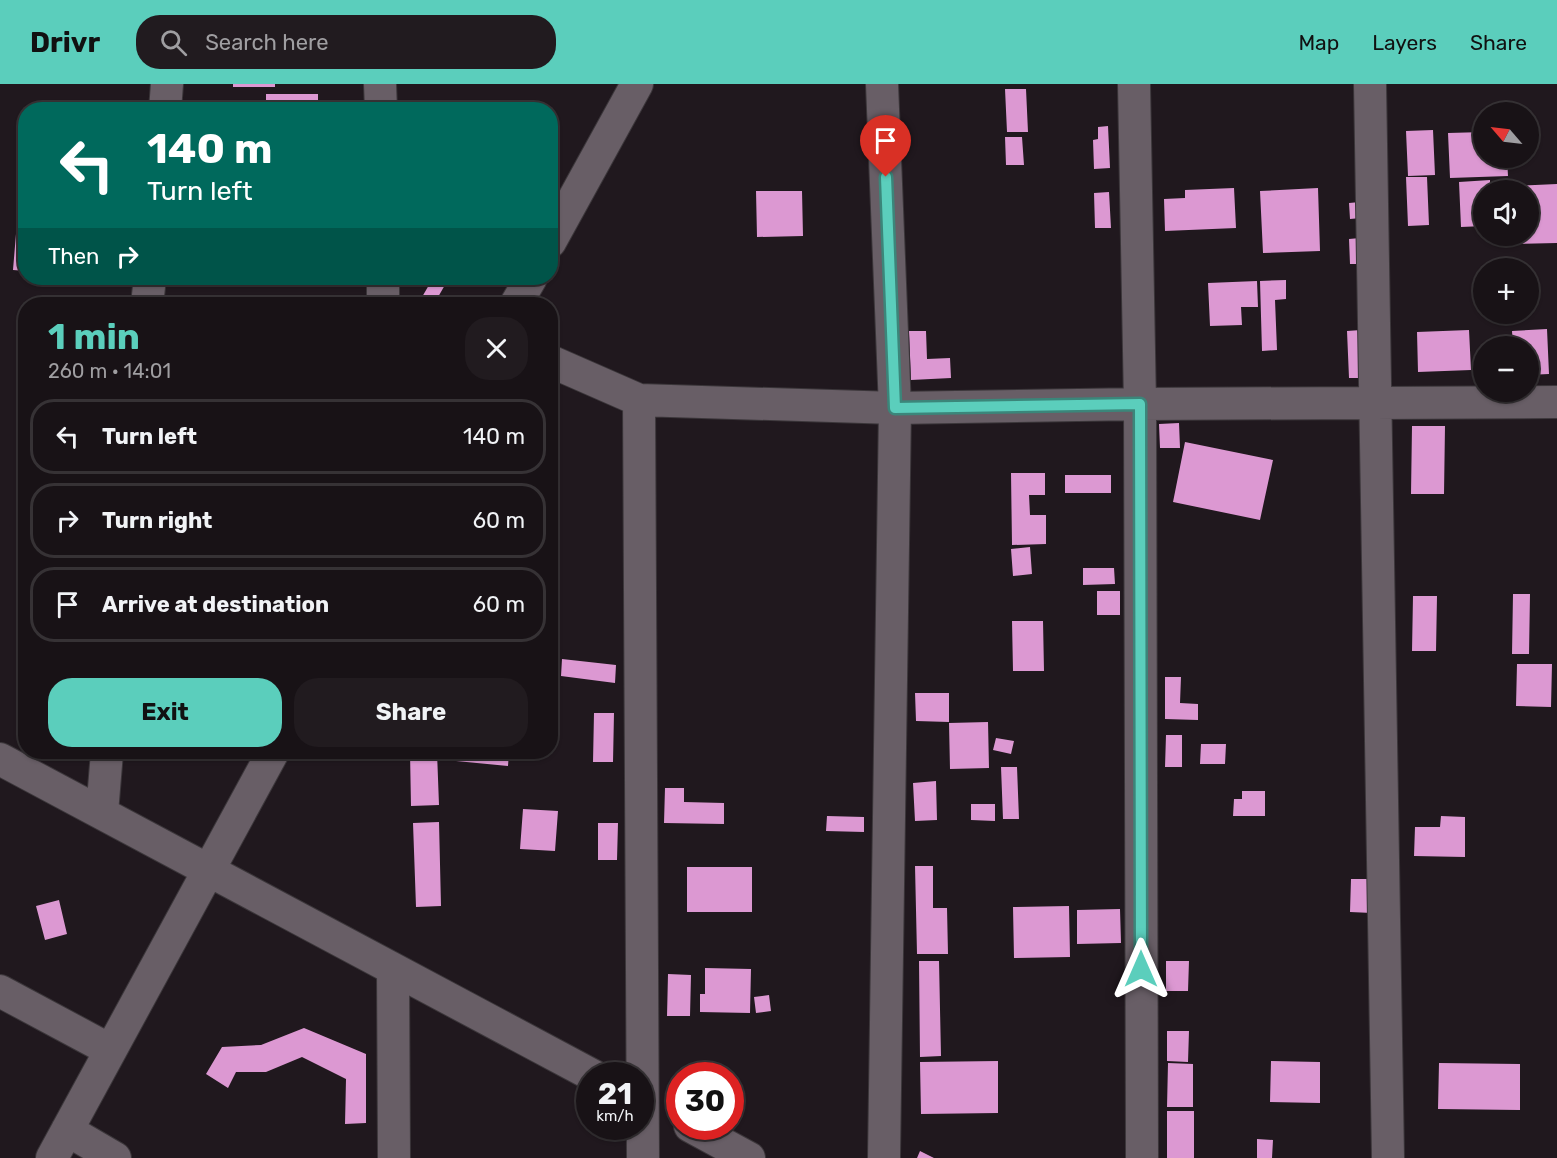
<!DOCTYPE html>
<html lang="en">
<head>
<meta charset="utf-8">
<style>
	body { margin:0; font-family:Rubik,sans-serif; background:#211b1f; color:#f1f3f6; height:100vh; display:flex; flex-direction:column; font-size:22px; white-space:nowrap }
	* { box-sizing:border-box; margin:0 }
	p { font-size:20px; color:#9f9ea1 }
	.icon { flex:none; width:33px; height:33px; fill:none; stroke:currentColor; stroke-width:2; stroke-linecap:round; stroke-linejoin:round }
	.map { position:relative; flex:1; overflow:hidden }
	.panel { position:absolute; left:18px; top:213px; width:540px; height:462px; display:flex; flex-direction:column; background:#181216; border-radius:24px; box-shadow:0 2px 4px #0004,0 0 0 2px #363235 }
	.panel>* { flex:none }
	.guide { position:absolute; left:18px; top:18px; width:540px; height:183px; border-radius:24px; box-shadow:0 2px 4px #0004,0 0 0 2px #363235; background:#00695c; color:#fff; overflow:hidden }
	.needle { width:39px; rotate:298deg }
	.tools { position:absolute; left:1473px; top:18px; display:grid; gap:12px }
	.tools a { display:grid; place-items:center; width:66px; height:66px; border-radius:50%; background:#181216; box-shadow:0 2px 4px #0004,0 0 0 2px #363235; font-size:30px }
	.speed { position:absolute; left:576px; top:978px; display:flex; gap:12px; font-size:30px; font-weight:700; text-align:center }
	.speed>* { display:grid; place-content:center; width:78px; height:78px; border-radius:50%; background:#181216; box-shadow:0 2px 4px #0004,0 0 0 2px #363235; line-height:1 }
	.speed small { font-size:15px; font-weight:400 }
	.speed .limit { border:9px solid #d22; background:#fff; color:#111 }
	.pin { position:absolute; display:grid; place-items:center; width:51px; height:51px; color:#fff; margin:-62px -26px; border-radius:50% 50% 50% 0; rotate:-45deg; box-shadow:0 0 6px #0007 }
	.pin .icon { rotate:45deg }
	.me { position:absolute; width:66px; margin:-33px; rotate:0deg; stroke-linejoin:round; filter:drop-shadow(0 0 4px #0008) }
	.turn { display:flex; align-items:center; gap:21px; height:126px; padding:0 30px; font-size:27px }
	.turn .icon { width:78px; height:78px; stroke-width:2.5 }
	.turn b { display:block; font-size:42px; line-height:51px }
	.then { display:flex; align-items:center; height:57px; padding:0 30px; background:#0003; gap:12px; font-size:22px }
	.round { display:grid; place-items:center; flex:none; width:63px; height:63px; border-radius:24px; background:#211b1f }
	.head { display:flex; align-items:center; justify-content:space-between; height:102px; padding:0 30px }
	h1 { font-size:36px; font-weight:700; line-height:45px; color:#5bcebc }
	.primary-button { display:flex; gap:12px; margin-top:auto; padding:12px 30px }
	.primary-button a { flex:1; height:69px; border-radius:24px; background:#5bcebc; color:#111; font-size:24px; font-weight:700; line-height:69px; text-align:center }
	.primary-button a+a { background:#211b1f; color:#f1f3f6 }
	ul { padding:0; list-style:none }
	li { display:flex; align-items:center; gap:18px; height:75px; margin:0 12px 9px; padding:0 18px; border:3px solid #363235; border-radius:24px }
	li div { flex:1 }
	li b { display:block; font-size:22px }
	li em { font-style:normal }
	header { display:flex; align-items:center; gap:36px; box-sizing:border-box; height:84px; padding:0 30px; background:#5bcebc; color:#111 }
	header strong { font-size:28px }
	nav { display:flex; gap:33px; margin-inline-start:auto; font-size:21px }
	.search { width:420px; height:54px; background:#211b1f; display:flex; align-items:center; gap:15px; box-sizing:border-box; padding:0 21px; border-radius:24px; color:#9f9ea1; font-size:22px }
	.map>svg:first-child { display:block }
	.building { fill:#dc98d2 }
	.lines { fill:none; stroke-linecap:round; stroke-linejoin:round }
	.street-casing { stroke:#3b363a; stroke-width:34 }
	.street { stroke:#685e66; stroke-width:32 }
	.route-casing { stroke:#3b867a; stroke-width:15 }
	.route { stroke:#5bcebc; stroke-width:10 }
</style>
</head>
<body>
<header>
<strong>Drivr</strong>
<div class="search"><svg class="icon" aria-label="search" viewBox="0 0 24 24"><circle cx="10" cy="10" r="6"/><path d="M15 15l6 6"/></svg>Search here</div>
<nav><a>Map</a><a>Layers</a><a>Share</a></nav>
</header>
<div class="map">
<svg width="1557" height="1074" viewBox="0 0 1557 1074">
	<rect width="100%" height="100%" fill="#20181e"/>
	<path class="building" d="M233 0H275V3H233Z
		M1005 5H1026L1028 48H1007Z
		M266 10H318V26H266Z
		M1108 42 1110 84 1094 85 1093 56 1098 55V43Z
		M1433 46 1435 91 1408 92 1406 47Z
		M1484 48V74H1507L1508 92 1450 94 1448 49Z
		M1005 53H1022L1024 81H1006Z
		M1406 93H1427L1429 141 1408 142Z
		M1490 96V106H1484V142L1461 143 1459 98Z
		M1557 100V159L1514 160V152H1528V106H1512V102Z
		M1234 104 1236 144 1165 147 1164 115 1185 114V106Z
		M1318 104 1320 167 1263 169 1260 107Z
		M756 107H802L803 152 757 153Z
		M1109 108 1111 144H1095L1094 109Z
		M1360 118 1361 134 1350 135 1349 119Z
		M17 138 26 139V187L13 186Z
		M1360 154 1361 180H1350L1349 155Z
		M433 194H449L434 220H418Z
		M1286 196V215L1275 216 1277 266 1262 267 1260 197Z
		M1257 197 1258 223H1241L1242 241 1210 242 1208 199Z
		M1547 245 1549 290 1528 291V262H1513L1512 247Z
		M1361 246 1363 294H1349L1347 247Z
		M1469 246 1471 286 1418 288 1417 248Z
		M909 247H926L927 275 950 274 951 294 911 296Z
		M24 278H26V325H21Z
		M1179 339 1180 364H1160L1159 340Z
		M1412 342H1445L1444 410H1411Z
		M1185 358 1273 376 1260 436 1173 418Z
		M1011 389H1045V411H1029L1030 431H1046V460L1012 461Z
		M1065 391H1111V409H1065Z
		M1030 463 1032 490 1013 492 1011 465Z
		M1083 484H1114L1115 500 1083 501Z
		M1097 507H1120V531H1097Z
		M1513 510H1530L1529 570H1512Z
		M1413 512H1437L1436 567H1412Z
		M1012 537H1043L1044 587H1013Z
		M562 575 616 581 615 599 561 592Z
		M1517 580H1552L1551 623 1516 622Z
		M1165 593H1181L1180 619 1198 620V636L1165 635Z
		M915 609H949V638L916 637Z
		M594 629H614L613 678H593Z
		M988 638 989 684 950 685 949 639Z
		M1166 651H1182V683H1165Z
		M996 654 1014 657 1011 670 993 666Z
		M1201 660H1226L1225 680H1200Z
		M410 668H437L439 721 411 722Z
		M457 668H509L508 682 456 677Z
		M1001 683H1017L1019 735H1003Z
		M936 697 937 736 915 737 913 699Z
		M665 704H684V718L724 719V740L664 739Z
		M1242 707H1265V732H1233L1234 715H1242Z
		M971 720H995V737L971 736Z
		M523 725 558 727 555 767 520 765Z
		M827 732 864 733V748L826 747Z
		M1441 732 1465 733V773L1414 772 1415 743H1440Z
		M439 738 441 822 416 823 413 739Z
		M598 739H618L617 776H598Z
		M915 782H933V824H947L948 870H917Z
		M687 783H752V828H687Z
		M1351 795H1372V829L1350 828Z
		M59 816 67 850 45 856 36 822Z
		M1069 822 1070 873 1014 874 1013 823Z
		M1120 825 1121 859 1077 860V826Z
		M919 877H939L941 972 920 973Z
		M1166 877H1189L1188 907H1166Z
		M705 884 751 885 750 929 700 928V910H705Z
		M668 890 691 891 690 932H667Z
		M769 911 771 927 756 929 754 913Z
		M304 944 366 970V1039L345 1040 346 995 302 973 266 988H236L228 1004 206 990 222 963 261 961Z
		M1167 947H1189L1188 978 1167 977Z
		M998 977V1029L921 1030 920 978Z
		M1271 977 1320 978V1019L1270 1018Z
		M1168 979 1193 980V1023H1167Z
		M1439 979 1520 980V1026L1438 1025Z
		M1167 1027H1194V1074H1167Z
		M1257 1055 1273 1056 1272 1074H1257Z
		M920 1067 934 1074H917Z"/>
	<g class="lines">
		<defs>
			<path id="street" d="M380 0 381 26
				M882 0 895 324 884 1074
				M1134 0 1140 320 1142 1074
				M1370 0 1388 1074
				M165 26 167 0
				M550 158 637 0
				M383 194V220
				M147 220 150 194
				M516 220 531 194
				M550 277 639 316 895 324 1140 320 1557 318
				M639 316 643 1074
				M0 675 594 992
				M102 729 107 668
				M393 885 394 1074
				M0 907 110 966
				M690 1042 749 1074
				M67 1046 115 1074
				M52 1074 273 668"/>
		</defs>
		<use href="#street" class="street-casing"/>
		<use href="#street" class="street"/>
	</g>
	<g class="lines">
		<defs>
			<path id="route" d="M886 93 895 324 1140 320 1141 885"/>
		</defs>
		<use href="#route" class="route-casing"/>
		<use href="#route" class="route"/>
	</g>
</svg>
<div class="tools">
<a><svg class="needle" viewBox="-14 -14 28 28"><path d="M0-13l5 13h-10z" fill="#e53935"/><path d="M0 13l5-13h-10z" fill="#9f9ea1"/></svg></a>
<a><svg class="icon" aria-label="sound" viewBox="0 0 24 24"><path d="M4 9h4l5-4v14l-5-4H4zM17 9q2 3 0 6"/></svg></a>
<a>+</a>
<a>−</a>
</div>
<div class="speed"><div>21<small>km/h</small></div><div class="limit">30</div></div>
<div class="pin" style="left:886px;top:93px;background:#d93025"><svg class="icon" aria-label="arrive" viewBox="0 0 24 24"><path d="M6 21V4h12l-3 4 3 4H6"/></svg></div>
<svg class="me" style="left:1141px;top:885px" viewBox="-20 -20 40 40"><path d="M0-17L14 15 0 8-14 15z" fill="#5bcebc" stroke="#fff" stroke-width="4"/></svg>
<div class="guide">
<div class="turn"><svg class="icon" aria-label="left" viewBox="0 0 24 24"><path d="M17 20v-9H6M10 6l-5 5 5 5"/></svg><div><b>140 m</b>Turn left</div></div>
<div class="then">Then<svg class="icon" aria-label="right" viewBox="0 0 24 24"><path d="M7 20v-9h11M14 6l5 5-5 5"/></svg></div>
</div>
<section class="panel">
<div class="head"><div><h1>1 min</h1><p>260 m · 14:01</p></div><a class="round"><svg class="icon" aria-label="close" viewBox="0 0 24 24"><path d="M6 6l12 12M18 6L6 18"/></svg></a></div>
<ul>
<li><svg class="icon" aria-label="left" viewBox="0 0 24 24"><path d="M17 20v-9H6M10 6l-5 5 5 5"/></svg><div><b>Turn left</b></div><em>140 m</em></li>
<li><svg class="icon" aria-label="right" viewBox="0 0 24 24"><path d="M7 20v-9h11M14 6l5 5-5 5"/></svg><div><b>Turn right</b></div><em>60 m</em></li>
<li><svg class="icon" aria-label="arrive" viewBox="0 0 24 24"><path d="M6 21V4h12l-3 4 3 4H6"/></svg><div><b>Arrive at destination</b></div><em>60 m</em></li>
</ul>
<div class="primary-button"><a>Exit</a><a>Share</a></div>
</section>
</div>
</body>
</html>
